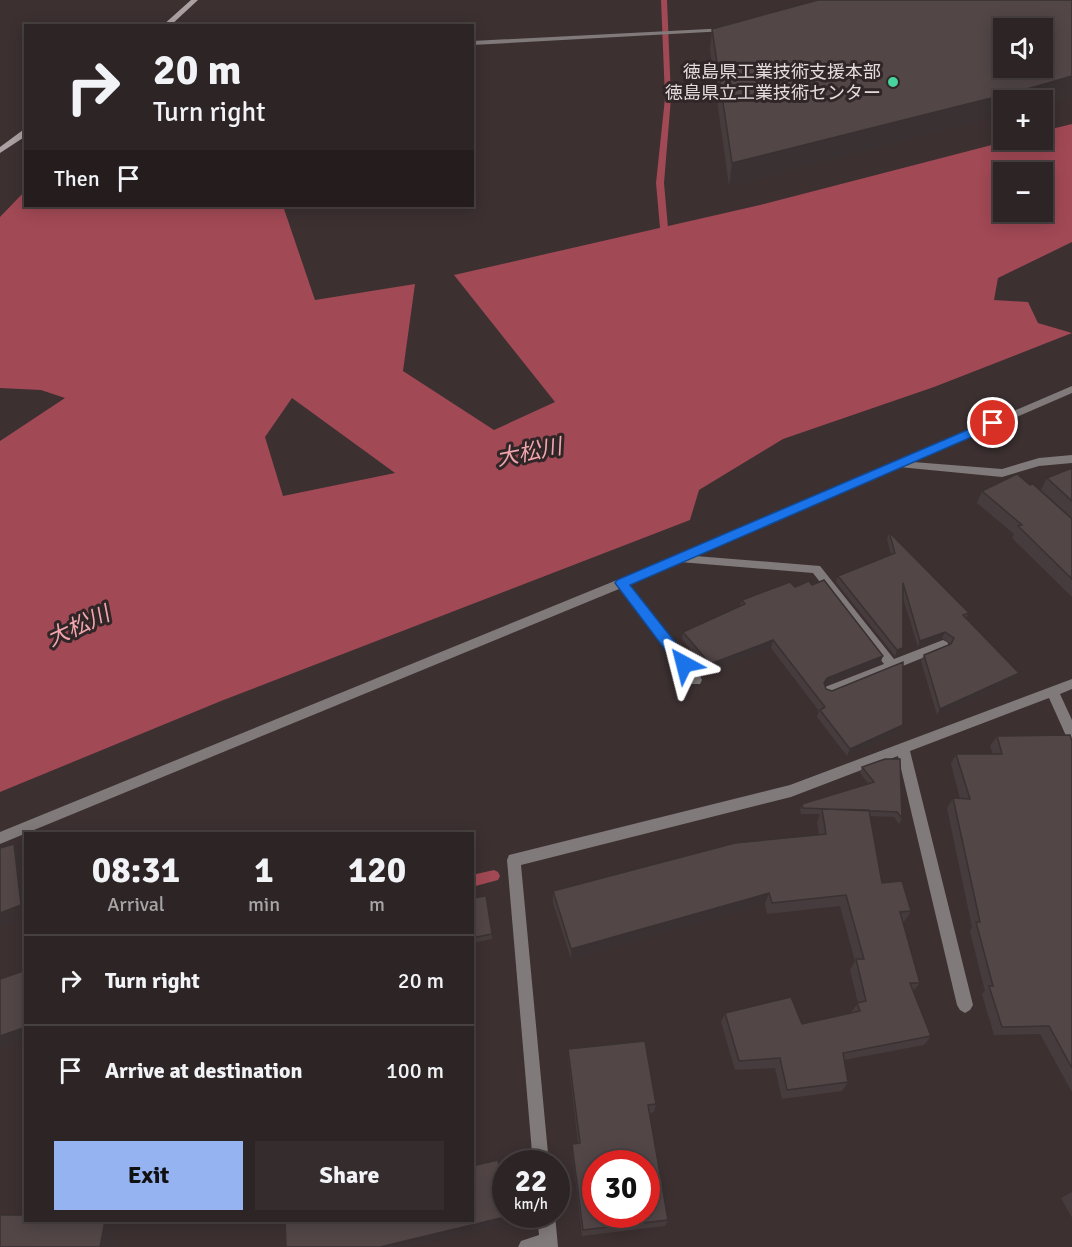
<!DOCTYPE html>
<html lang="en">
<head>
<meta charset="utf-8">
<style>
	body { margin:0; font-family:Signika,"Noto Sans JP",sans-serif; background:#352c2d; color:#f1f3f6; height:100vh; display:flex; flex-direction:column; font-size:22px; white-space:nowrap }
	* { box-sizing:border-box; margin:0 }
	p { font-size:20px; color:#a7a4a7 }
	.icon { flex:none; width:33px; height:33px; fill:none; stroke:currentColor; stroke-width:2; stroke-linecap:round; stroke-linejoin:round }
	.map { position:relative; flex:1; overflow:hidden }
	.panel { position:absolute; left:24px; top:832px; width:450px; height:390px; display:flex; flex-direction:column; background:#2d2425; border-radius:0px; box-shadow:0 3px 15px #0003,0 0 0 2px #484142 }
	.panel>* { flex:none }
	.hud { position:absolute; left:24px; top:24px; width:450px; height:183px; border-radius:0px; box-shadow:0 3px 15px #0003,0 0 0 2px #484142; background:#2d2425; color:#f1f3f6; overflow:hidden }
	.buttons { position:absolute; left:993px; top:18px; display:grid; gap:12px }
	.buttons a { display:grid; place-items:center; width:60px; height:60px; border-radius:0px; background:#2d2425; box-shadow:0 3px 15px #0003,0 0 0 2px #484142; font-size:30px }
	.speed { position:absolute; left:492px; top:1150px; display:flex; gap:12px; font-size:30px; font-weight:700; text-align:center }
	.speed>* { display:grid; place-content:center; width:78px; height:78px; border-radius:50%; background:#2d2425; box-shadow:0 3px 15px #0003,0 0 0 2px #484142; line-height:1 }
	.speed small { font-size:15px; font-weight:400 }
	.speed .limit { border:9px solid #d22; background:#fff; color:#111 }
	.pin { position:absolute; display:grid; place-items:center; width:51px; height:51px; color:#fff; margin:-26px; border:3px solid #fff; border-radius:50%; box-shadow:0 2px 6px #0007 }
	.me { position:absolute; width:66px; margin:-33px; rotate:322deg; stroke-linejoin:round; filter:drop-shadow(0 0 4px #0008) }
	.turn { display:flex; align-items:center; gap:21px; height:126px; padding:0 30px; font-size:27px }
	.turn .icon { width:78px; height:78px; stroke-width:2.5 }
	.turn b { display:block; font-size:42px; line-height:51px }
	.then { display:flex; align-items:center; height:57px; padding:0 30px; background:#0003; gap:12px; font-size:22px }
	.eta { display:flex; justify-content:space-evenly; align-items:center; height:102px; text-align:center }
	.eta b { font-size:36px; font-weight:800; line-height:42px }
	.button { display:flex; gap:12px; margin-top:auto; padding:12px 30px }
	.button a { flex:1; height:69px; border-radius:0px; background:#95b2f1; color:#111; font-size:24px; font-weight:800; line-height:69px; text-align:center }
	.button a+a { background:#352c2d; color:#f1f3f6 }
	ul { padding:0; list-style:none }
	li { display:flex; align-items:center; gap:18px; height:90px; padding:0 30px; border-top:2px solid #484142 }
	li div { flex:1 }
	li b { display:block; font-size:22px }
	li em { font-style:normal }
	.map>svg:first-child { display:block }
	.water { fill:#a14955; fill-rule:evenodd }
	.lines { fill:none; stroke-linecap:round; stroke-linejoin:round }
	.stream { fill:#a14955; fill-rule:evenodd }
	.minor { fill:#807a7a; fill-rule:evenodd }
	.secondary { fill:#aba1a2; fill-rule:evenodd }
	.wall { fill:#473c3d }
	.shaded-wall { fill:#393132 }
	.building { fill:#524647; stroke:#393132; stroke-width:1.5; fill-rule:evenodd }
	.route { fill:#1a73e8; stroke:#114b97; stroke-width:1.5 }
	.poi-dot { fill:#48d49d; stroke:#312627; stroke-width:2 }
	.labels { text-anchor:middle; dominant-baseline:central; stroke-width:6; stroke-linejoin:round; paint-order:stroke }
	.far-poi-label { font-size:18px; fill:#e3dbdc; stroke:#312627; text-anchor:end }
	.water-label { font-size:22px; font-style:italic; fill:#f1a6ad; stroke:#312627 }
</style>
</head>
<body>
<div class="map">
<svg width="1072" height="1247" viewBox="0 0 1072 1247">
	<rect width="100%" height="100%" fill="#3c3031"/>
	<path class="water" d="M1072 124V242L998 278 994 300 1028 302 1038 323 1072 333 934 387 783 439 699 490 690 520 221 701 0 792V441L65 398 41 390 0 388V217L25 191 26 206H283L315 300 415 284 403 371 494 430 555 402 454 275 760 205 1011 140H1042L1043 131ZM1004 172H1042V212H1004ZM292 398 395 473 283 496 265 437Z"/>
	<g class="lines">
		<path class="stream" d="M661 0H667L671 98 664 183 669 239 665 241 661 239 656 183 665 98Z
			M494 870 498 872 500 876 498 880 472 887V875Z"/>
		<path class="minor" d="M728 28V30L726 31 472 45V41Z
			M1072 386V393L913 462 1002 469 1039 458 1072 455V463L1039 466 1002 477 899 467 695 556 820 566 894 659 943 640 947 642 949 645 947 648 829 696 825 695 823 691 825 687 884 664 813 573 680 562 629 585 700 676 702 680 700 684H692L619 589 0 844V832L617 580Z
			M1072 679V689L1060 694 1072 720V739L1067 738 1049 698 910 751 973 1005 970 1010 965 1013 960 1010 957 1005 898 756 791 797 521 865 549 1164H533L507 860 509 855 790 785Z
			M537 1215H555L558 1247H518L521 1241 539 1235Z"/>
		<path class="secondary" d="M191 0H198L170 26H162Z
			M23 130H26V136L0 153V147Z"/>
	</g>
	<path class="wall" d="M1072 0V96L1042 104V100L729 186 710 50 712 29Z
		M1072 468V518L1041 490 1047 478Z
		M982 491 1072 519V597L1012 538 1014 534 977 503Z
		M889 532 969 613 966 618 1019 673 1016 679 937 715 921 661 924 655 951 644 942 638 918 647 903 598 900 654 895 656 836 582 838 576 891 554 887 539Z
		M795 587 883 656 880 663 824 685 826 689 903 725 900 732 847 756 817 717 819 711 771 648 708 672 682 639 683 632 740 606 742 600Z
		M997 736 1072 741V1092L1040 1034 994 1035 982 994 985 991 970 931 972 927 947 808 953 798 960 799 951 764 956 754H993L990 746Z
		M862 767 902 818 899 824 894 817 870 816 882 883 911 911 904 922H903L920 983 913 991 931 1036 924 1045 844 1060 848 1082 842 1091 782 1099 775 1068 735 1070 721 1022 725 1013 802 1024 851 1013V1012L858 1003 850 970 855 961 840 906 767 914 765 904 571 959 553 903V891L819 835 817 822 820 814H801L800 810 802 804 868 783 860 773Z
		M472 898 492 934V939L472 943Z
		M568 1049 656 1104 654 1112 650 1113 668 1220 665 1226 582 1236 572 1151V1144L578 1143 568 1057Z
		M1072 1192V1218L1061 1198Z"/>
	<path class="shaded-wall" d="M1072 76V96L1042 104V100H1004V115L729 186 732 163Z
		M945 632 942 638 918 647 920 641Z
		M773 640 771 648 708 672 710 664Z
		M903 648 900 654 895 656 897 650Z
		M883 656 880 663 824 685V683L827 678Z
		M1019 673 1016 679 937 715 940 709Z
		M903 725 900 732 847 756 850 749Z
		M14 844 22 854 26 883V917L0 926V913Z
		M769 893 765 904 571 959V949Z
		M26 1027V1039L0 1048V1036Z
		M509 1216V1224L412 1247H380Z
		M105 1221H118L119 1222 114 1247H100Z"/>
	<path class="building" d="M818 0H1072V76L1027 89 732 163 712 29ZM1004 28H1042V68H1004Z
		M1072 468V501L1047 478Z
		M1017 474 1030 485 1033 484 1072 519V579L1018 526 1022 525 982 491Z
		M889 532 969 613 963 615 1019 673 940 709 924 655 951 644 954 638 945 632 920 641 903 583V648L897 650 838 576 895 553Z
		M824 580 883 656 827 678 824 683 826 689 832 691 903 662V725L850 749 820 710 825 707 773 640 710 664 683 632 745 604 742 600 790 582 795 587 809 581 812 585Z
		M1070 735 1072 741V1068L1049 1026 1002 1027 989 986H993L976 922H980L953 798 970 799 956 754H1002L997 736Z
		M885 759H900L902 818 897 812 803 808 802 804 874 782 862 767Z
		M822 809 869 810 882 883 902 881 911 911 900 912 920 983H910L931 1036 843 1053 848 1082 787 1090 780 1058 739 1061 725 1013 791 997 802 1024 860 1011 857 1003 866 1001 856 959H864L846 895 772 903 769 893 571 949 553 891 735 843 826 834Z
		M14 844 21 905 0 913V848Z
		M486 896 492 934 472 938V898Z
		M26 970V1027L0 1036V979Z
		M645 1041 656 1104 648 1105 668 1220 583 1230 572 1144 580 1143 568 1049ZM596 1164H646V1215H596Z
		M498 1160 506 1199V1215H508L509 1216 380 1247H286L285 1221H472V1166Z
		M0 1215H26V1221H105L100 1247H0Z"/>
	<path class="route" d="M993 419 997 420V426L630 585 689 660 691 664 689 668H679L615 583 617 580Z"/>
	<circle class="poi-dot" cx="893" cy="82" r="6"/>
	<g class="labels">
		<g class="far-poi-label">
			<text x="881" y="72">徳島県工業技術支援本部<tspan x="881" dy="21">徳島県立工業技術センター</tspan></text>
		</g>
		<g class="water-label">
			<text transform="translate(529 452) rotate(-11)">大松川</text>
			<text transform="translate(78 626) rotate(-25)">大松川</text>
		</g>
	</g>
</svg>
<div class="buttons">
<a><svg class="icon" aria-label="sound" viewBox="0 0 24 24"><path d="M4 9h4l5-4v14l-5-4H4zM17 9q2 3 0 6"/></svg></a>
<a>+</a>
<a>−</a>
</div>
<div class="speed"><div>22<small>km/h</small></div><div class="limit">30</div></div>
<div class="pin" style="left:993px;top:423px;background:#d93025"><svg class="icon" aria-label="arrive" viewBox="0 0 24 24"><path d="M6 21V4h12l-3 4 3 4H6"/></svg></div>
<svg class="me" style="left:684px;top:664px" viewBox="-20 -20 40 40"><path d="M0-17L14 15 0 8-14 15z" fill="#1a73e8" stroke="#fff" stroke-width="4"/></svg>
<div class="hud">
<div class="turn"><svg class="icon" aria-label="right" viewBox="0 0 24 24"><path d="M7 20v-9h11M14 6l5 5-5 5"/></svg><div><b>20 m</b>Turn right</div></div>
<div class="then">Then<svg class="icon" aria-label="arrive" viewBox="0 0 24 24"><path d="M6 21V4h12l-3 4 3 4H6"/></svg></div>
</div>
<section class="panel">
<div class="eta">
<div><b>08:31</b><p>Arrival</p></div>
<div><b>1</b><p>min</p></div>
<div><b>120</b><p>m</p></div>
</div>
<ul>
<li><svg class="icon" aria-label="right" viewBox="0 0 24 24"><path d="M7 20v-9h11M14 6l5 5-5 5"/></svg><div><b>Turn right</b></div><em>20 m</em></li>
<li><svg class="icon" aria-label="arrive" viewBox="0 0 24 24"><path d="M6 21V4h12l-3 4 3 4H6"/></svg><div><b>Arrive at destination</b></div><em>100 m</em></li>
</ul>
<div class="button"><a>Exit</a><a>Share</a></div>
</section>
</div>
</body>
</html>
